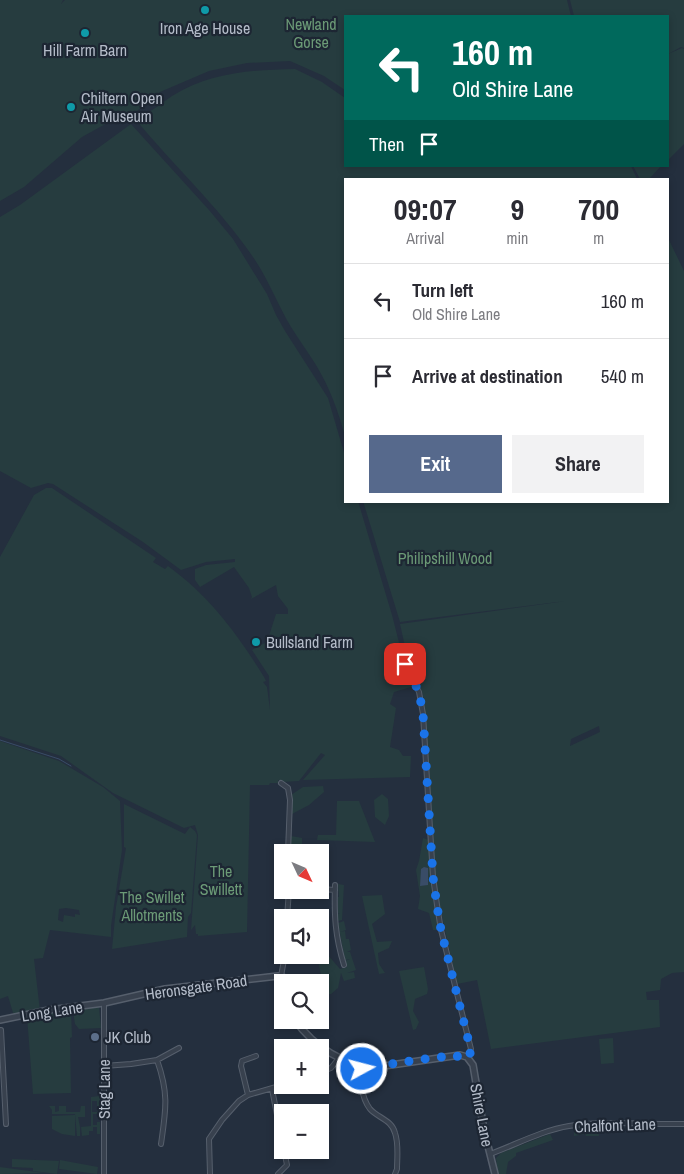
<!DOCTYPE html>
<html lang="en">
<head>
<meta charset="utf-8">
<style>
	body { margin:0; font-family:"Archivo Narrow",sans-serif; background:#f2f2f3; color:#2b2b33; height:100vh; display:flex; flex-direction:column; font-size:19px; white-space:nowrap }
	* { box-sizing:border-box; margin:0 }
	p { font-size:16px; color:#7c7c81 }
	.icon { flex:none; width:28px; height:28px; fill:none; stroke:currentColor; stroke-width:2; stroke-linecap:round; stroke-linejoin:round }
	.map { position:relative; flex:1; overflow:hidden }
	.side { position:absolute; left:344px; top:178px; width:325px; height:325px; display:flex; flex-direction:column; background:#fff; border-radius:0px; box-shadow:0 2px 8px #0003 }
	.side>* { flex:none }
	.banner { position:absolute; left:344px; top:15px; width:325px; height:152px; border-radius:0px; box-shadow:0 2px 8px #0003; background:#00695c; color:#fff; overflow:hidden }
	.needle { width:32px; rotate:134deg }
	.buttons { position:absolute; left:274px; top:844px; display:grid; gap:10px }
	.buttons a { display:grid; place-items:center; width:55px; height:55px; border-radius:0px; background:#fff; box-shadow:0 2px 8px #0003; font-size:25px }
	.pin { position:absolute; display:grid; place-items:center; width:42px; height:42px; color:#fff; margin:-21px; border-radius:10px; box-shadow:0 2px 8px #0006 }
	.me { position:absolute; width:55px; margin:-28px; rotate:83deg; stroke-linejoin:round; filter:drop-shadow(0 0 4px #0008) }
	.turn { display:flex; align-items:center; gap:18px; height:105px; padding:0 25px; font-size:22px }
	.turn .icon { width:65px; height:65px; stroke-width:2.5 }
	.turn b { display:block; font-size:35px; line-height:42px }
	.then { display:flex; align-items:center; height:48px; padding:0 25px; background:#0003; gap:10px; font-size:19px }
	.eta { display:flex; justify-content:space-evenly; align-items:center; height:85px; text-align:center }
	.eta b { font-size:30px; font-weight:800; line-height:35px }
	.primary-button { display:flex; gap:10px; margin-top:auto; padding:10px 25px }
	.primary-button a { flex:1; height:58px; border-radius:0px; background:#56698c; color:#fff; font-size:20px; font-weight:800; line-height:58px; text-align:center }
	.primary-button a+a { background:#f2f2f3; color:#2b2b33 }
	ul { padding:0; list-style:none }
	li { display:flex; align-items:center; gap:15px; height:75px; padding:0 25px; border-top:1px solid #e1e1e2 }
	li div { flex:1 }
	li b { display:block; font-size:19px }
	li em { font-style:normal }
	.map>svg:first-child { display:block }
	.green { fill:#263c3f; fill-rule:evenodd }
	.water { fill:#394c67 }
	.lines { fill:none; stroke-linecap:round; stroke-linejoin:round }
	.stream { stroke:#394c67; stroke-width:1 }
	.minor-casing { stroke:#565f6c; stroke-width:6 }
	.tertiary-casing { stroke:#565f6c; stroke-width:8 }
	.minor { stroke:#38414e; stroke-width:4 }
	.tertiary { stroke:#38414e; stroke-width:5 }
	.route { stroke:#1a73e8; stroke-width:9; stroke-dasharray:0 16.2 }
	.culture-dot { fill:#0f9aa8; stroke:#1d2633; stroke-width:2 }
	.service-dot { fill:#5c6f8a; stroke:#1d2633; stroke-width:2 }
	.labels { text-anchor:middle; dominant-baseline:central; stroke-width:4.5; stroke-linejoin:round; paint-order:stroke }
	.park-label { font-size:16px; fill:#6b9a76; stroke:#1d2633 }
	.poi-label { font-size:16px; fill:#b4bcc9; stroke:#1d2633; text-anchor:start }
	.street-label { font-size:16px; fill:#b4bcc9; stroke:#1d2633 }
</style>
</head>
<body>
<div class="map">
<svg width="684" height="1174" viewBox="0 0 684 1174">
	<rect width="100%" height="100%" fill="#242f3e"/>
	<path class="green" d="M0 0H63L61 4 65 0H567L571 16H345V90L324 76 290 61 247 63 209 71 160 92 132 115 120 116 82 137 24 187 0 201Z
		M570 0H684V48L681 47 668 54 682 48 684 49V144L668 160V16H574Z
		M295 69 322 82 345 98V166H631L637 179H345V436C338 411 330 388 316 365 308 352 299 340 291 327 278 305 269 281 255 260 221 209 175 167 136 120 149 113 160 104 172 96 211 72 251 70 295 69Z
		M131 124 209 210 233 239 267 294 276 315 285 331 328 398 345 456V501H358L392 615 406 670H404L414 686 394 692 390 704 396 708 390 747 399 750 403 756H411L410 777 303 780 325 755 321 753 299 781 282 782 278 780V783H270L269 785H250L247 932 198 936V934H196L195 925 191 930 198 835 195 825 184 828 113 793 61 756 0 736V557L34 495 46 488H52L156 558 153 562 165 569 168 566C209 596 237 633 264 677L266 681 263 682 267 687 270 710 269 676 252 650 268 641 293 640 292 636 290 638 268 639 276 614H288V609L278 596 276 585 251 599 252 597 249 588 234 567 200 587 195 580V569L206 565 235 562V559L206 562 181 570 143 542 53 484 48 483 31 488 0 471V217L20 205Z
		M633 166H661L649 179H640Z
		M668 238 684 271V972L672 973 661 979 660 990 646 992 647 1000H659L660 1027 491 1049 477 980 457 984 435 885 429 766 423 695 408 660 400 624 566 601 400 622 363 501H668ZM599 726 600 732 570 746 571 739Z
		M0 741 59 761 103 787 120 801 122 850 111 926V937L50 930 43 958 34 959 40 1011 14 1016 8 996 0 999ZM66 908 79 910 80 915 75 914V917L64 915 63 922 58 920 59 909Z
		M323 786 324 792 309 805 292 814 291 795 303 787Z
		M382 794 388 799 389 816 385 825 375 817 374 800Z
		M337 801H359L375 842 317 840 318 835H336Z
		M124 804 185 834 190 827 195 831 197 835 191 913 188 917 187 937 112 949 116 907 126 848 124 847Z
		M291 836 302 838V852H290Z
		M423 838 429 840 432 893 439 930H433L429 913 418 909 420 896 416 870 419 861Z
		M338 884 344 885 342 920 338 921 337 914 340 913H338V897H339Z
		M382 895 385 914 372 924 377 942 392 941 389 948 378 953 379 964 385 973 379 974 362 896Z
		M344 921 346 930 340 932 345 931 346 939H349L351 950 347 952H350L356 970 347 973 354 972 355 978 344 981 341 973 338 988 331 994H328L325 988 329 984 326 978 321 975 319 965 322 951 327 954 340 969 347 967 345 961 350 959 345 960 338 923Z
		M424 967 428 989 427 994 415 999 413 1011 419 1022 416 1029 413 1030 399 971Z
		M99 1007 101 1028 79 1029 75 1024 73 1011H71L72 1037 70 1038 71 1093 33 1094 27 1016Z
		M613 1038 614 1063 601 1064 599 1039Z
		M100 1096V1106H97V1101H92V1112H97V1108H100V1118H97V1114H93V1125H97V1122H100V1134H97V1127H93V1131H89V1135L82 1136 81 1127 91 1126V1097Z
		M49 1106H55V1112L59 1111V1106H66V1112H80L81 1106H85V1117H78L80 1127V1136H77L75 1114H52V1110Z
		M75 1115V1136L62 1134 52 1129V1116Z
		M584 1127 585 1129 598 1127 599 1136H586L585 1134 574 1136V1128Z
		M550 1134 553 1140 516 1153V1156L508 1162 506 1174H498L496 1158 501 1153Z
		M12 1159 59 1161 57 1174 33 1171V1168L12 1167Z
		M60 1160 98 1167 97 1174 59 1169Z
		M0 1167 44 1173 0 1174Z"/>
	<path class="water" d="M424 867 428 868V885L420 886 421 869Z"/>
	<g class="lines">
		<path class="stream" d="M0 740 59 759 71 766"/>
		<defs>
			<path id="minor" d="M405 664 419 692 423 714 433 877 437 905 441 930 471 1049 467 1057
				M281 783 288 788 290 800 288 852
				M335 885C334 915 335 936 344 965
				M320 889 335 890
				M287 918 289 890
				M281 976 285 955
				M1 1030 6 1124
				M157 1060C169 1094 166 1109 161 1144
				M104 1066 131 1064 157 1060 179 1048
				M363 1067C360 1080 361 1097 370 1109 378 1118 392 1120 395 1133 399 1144 397 1158 397 1169L395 1174
				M320 1072 331 1068 339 1058
				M272 1089 282 1141
				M248 1095 241 1066 242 1061 256 1056
				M490 1154C515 1145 543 1130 569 1126 607 1120 646 1125 684 1124
				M104 1174V1003
				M210 1174 209 1139 222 1120 239 1101 248 1095 283 1085
				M278 1174 287 1165 284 1150"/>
			<path id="tertiary" d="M0 1020 49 1010 104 1003 165 989 278 976 283 977 286 982
				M295 1020C313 1046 345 1067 377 1067L460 1055 467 1057 473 1065 484 1130 495 1174"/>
		</defs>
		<use href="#minor" class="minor-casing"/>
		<use href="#tertiary" class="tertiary-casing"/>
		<use href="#minor" class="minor"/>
		<use href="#tertiary" class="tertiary"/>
	</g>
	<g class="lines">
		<path class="route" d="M362 1069 363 1067C385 1067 453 1051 468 1058L471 1051 441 930 437 906 433 877 423 714 419 692 405 664"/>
	</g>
	<g class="culture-dot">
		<circle cx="205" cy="10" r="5"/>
		<circle cx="85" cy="33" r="5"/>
		<circle cx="71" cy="107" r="5"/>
		<circle cx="256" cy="642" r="5"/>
	</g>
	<circle class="service-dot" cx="95" cy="1037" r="5"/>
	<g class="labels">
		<g class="park-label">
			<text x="311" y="24">Newland<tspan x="311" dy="18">Gorse</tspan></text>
			<text x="445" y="558">Philipshill Wood</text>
			<text x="221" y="871">The<tspan x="221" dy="18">Swillett</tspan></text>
			<text x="152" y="897">The Swillet<tspan x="152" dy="18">Allotments</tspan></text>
		</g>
		<g class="poi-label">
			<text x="205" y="28" text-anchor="middle">Iron Age House</text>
			<text x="85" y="50" text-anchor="middle">Hill Farm Barn</text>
			<text x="81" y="98">Chiltern Open<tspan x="81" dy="18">Air Museum</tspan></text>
			<text x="266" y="642">Bullsland Farm</text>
			<text x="105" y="1037">JK Club</text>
		</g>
		<g class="street-label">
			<text transform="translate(196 987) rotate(-8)">Heronsgate Road</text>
			<text transform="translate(52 1011) rotate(-9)">Long Lane</text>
			<text transform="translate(104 1089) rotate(-90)">Stag Lane</text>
			<text transform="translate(482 1115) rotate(79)">Shire Lane</text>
			<text transform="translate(615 1125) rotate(-2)">Chalfont Lane</text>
		</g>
	</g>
</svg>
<div class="buttons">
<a><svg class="needle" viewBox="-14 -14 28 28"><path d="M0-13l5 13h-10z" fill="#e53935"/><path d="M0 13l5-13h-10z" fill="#7c7c81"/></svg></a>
<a><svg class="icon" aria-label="sound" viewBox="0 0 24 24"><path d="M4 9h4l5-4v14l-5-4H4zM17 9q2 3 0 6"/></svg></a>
<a><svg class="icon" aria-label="search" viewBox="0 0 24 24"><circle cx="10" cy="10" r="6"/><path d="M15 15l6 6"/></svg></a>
<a>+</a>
<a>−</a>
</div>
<div class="pin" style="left:405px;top:664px;background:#d93025"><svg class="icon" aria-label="arrive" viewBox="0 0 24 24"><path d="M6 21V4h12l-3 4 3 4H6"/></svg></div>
<svg class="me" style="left:362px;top:1069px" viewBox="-20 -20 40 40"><circle r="17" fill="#1a73e8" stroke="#fff" stroke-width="3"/><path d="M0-11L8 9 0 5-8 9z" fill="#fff"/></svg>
<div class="banner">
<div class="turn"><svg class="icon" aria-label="left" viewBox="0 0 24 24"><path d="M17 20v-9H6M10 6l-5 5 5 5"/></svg><div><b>160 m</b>Old Shire Lane</div></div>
<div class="then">Then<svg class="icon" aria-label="arrive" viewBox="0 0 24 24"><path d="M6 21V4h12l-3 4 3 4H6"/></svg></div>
</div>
<section class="side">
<div class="eta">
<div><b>09:07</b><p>Arrival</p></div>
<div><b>9</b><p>min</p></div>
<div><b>700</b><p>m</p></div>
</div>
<ul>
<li><svg class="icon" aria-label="left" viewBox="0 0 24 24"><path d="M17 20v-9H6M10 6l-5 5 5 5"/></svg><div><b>Turn left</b><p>Old Shire Lane</p></div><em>160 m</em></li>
<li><svg class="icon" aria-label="arrive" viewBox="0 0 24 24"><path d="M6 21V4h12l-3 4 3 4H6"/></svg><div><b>Arrive at destination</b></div><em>540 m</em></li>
</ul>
<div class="primary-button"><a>Exit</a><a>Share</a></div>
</section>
</div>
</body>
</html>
